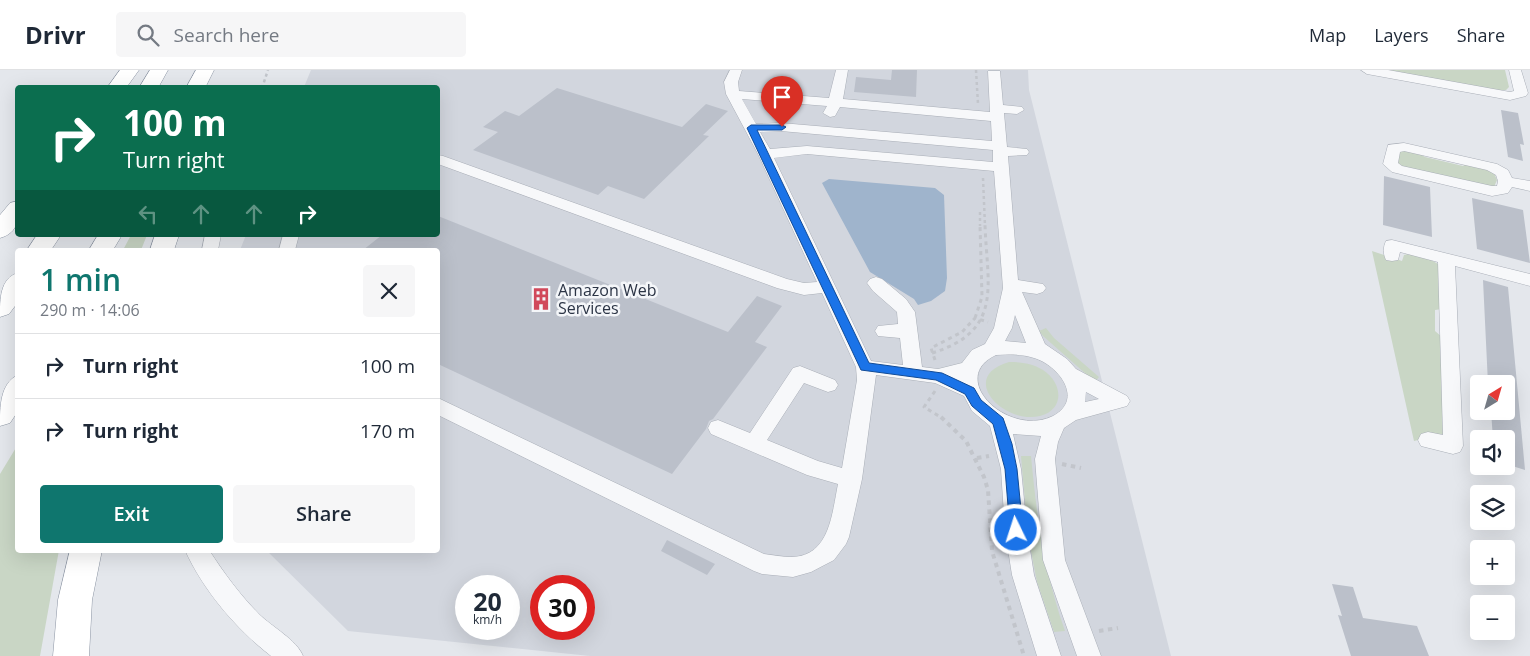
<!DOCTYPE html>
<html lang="en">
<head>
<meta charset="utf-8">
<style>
	body { margin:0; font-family:"Open Sans",sans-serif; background:#f6f6f7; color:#1f2937; height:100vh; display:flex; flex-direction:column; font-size:19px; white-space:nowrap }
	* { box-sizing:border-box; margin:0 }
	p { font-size:16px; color:#747a83 }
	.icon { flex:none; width:28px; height:28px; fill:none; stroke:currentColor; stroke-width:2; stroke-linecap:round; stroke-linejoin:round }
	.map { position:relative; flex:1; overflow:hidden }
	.sheet { position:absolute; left:15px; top:178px; width:425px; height:305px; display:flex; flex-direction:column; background:#fff; border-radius:5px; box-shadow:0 5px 20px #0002 }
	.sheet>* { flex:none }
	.hud { position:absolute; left:15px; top:15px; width:425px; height:152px; border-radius:5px; box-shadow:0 5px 20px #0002; background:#0b6e4f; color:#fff; overflow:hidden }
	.needle { width:32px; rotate:37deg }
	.tools { position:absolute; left:1470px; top:305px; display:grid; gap:10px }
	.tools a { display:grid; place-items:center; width:45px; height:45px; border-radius:5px; background:#fff; box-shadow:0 5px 20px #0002; font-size:25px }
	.speed { position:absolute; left:455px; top:505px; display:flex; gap:10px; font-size:25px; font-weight:700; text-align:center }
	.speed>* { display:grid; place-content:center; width:65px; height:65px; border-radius:50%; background:#fff; box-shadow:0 5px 20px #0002; line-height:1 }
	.speed small { font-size:12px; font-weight:400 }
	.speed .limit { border:8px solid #d22; background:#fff; color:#111 }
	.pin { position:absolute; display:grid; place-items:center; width:42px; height:42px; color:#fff; margin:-51px -21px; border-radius:50% 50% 50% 0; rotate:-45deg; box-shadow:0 0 5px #0007 }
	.pin .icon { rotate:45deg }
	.me { position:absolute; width:55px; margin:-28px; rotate:356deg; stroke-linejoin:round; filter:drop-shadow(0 0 4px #0008) }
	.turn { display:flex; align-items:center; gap:18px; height:105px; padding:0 25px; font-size:22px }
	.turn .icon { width:65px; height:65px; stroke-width:2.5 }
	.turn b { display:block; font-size:35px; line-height:42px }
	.lanes { display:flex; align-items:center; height:48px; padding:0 25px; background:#0003; justify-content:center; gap:25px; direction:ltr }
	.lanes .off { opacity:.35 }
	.round { display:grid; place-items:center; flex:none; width:52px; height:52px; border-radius:5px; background:#f6f6f7 }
	.summary { display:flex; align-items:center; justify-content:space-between; height:85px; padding:0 25px }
	h1 { font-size:30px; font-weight:600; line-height:38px; color:#0f766e }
	.button { display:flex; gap:10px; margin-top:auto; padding:10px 25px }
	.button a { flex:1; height:58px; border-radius:5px; background:#0f766e; color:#fff; font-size:20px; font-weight:600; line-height:58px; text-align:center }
	.button a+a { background:#f6f6f7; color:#1f2937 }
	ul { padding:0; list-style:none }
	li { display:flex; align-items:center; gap:15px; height:65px; padding:0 25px; border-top:1px solid #e0e1e3 }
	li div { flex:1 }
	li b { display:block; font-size:19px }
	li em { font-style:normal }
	header { display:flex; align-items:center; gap:30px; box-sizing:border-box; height:70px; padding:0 25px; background:#fff; border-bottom:1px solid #e0e1e3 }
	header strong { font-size:24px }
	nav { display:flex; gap:28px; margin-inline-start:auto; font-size:18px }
	.search { width:350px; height:45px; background:#f6f6f7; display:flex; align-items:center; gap:12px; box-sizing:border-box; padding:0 18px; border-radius:5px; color:#747a83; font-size:19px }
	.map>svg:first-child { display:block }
	.built { fill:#d2d6de; fill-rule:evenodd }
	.green { fill:#c9d6c5 }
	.water { fill:#9fb4cc }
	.building { fill:#bbc0ca }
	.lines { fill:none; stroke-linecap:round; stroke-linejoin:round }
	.minor-casing { stroke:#a9aeb7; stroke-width:1 }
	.highway-casing { stroke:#8b94a3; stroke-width:1 }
	.path-far2 { stroke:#c2c5cb; stroke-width:2.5; stroke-dasharray:3 3; stroke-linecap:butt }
	.path-far1 { stroke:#c2c5cb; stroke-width:3; stroke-dasharray:4 4; stroke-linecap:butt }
	.path { stroke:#c2c5cb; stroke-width:4; stroke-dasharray:4.5 4.5; stroke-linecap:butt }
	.minor { fill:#f7f8fa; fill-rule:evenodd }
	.highway { fill:#fff; fill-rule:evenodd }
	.route { fill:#1a73e8; stroke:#114b97 }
	.labels { text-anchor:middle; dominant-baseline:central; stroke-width:5; stroke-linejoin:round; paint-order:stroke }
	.poi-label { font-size:16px; fill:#2b3445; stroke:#f4f6f9; text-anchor:start }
</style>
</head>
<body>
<header>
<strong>Drivr</strong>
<div class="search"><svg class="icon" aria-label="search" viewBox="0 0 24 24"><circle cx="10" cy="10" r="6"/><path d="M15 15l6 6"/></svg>Search here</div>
<nav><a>Map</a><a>Layers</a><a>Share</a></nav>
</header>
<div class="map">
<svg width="1530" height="586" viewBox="0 0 1530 586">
	<rect width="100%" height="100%" fill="#e4e7ec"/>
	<path class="built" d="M311 0H1028L1029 20 1171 586H590L348 561 266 480H438V180H240L246 165H438V18L304 17ZM466 516H509V559H466ZM541 516H584V559H541Z"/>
	<path class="green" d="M1388 0H1505L1509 17 1506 20H1496Z
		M1404 80 1419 83 1425 87 1463 96 1466 94 1482 97 1494 103 1497 110 1494 117 1403 98 1396 93V82Z
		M131 165H147L141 180H123Z
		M1372 181 1402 191 1404 185C1415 181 1431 189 1441 196L1442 239 1435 240V261L1442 267 1443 364 1414 371Z
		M1046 258 1054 268 1099 307 1095 312 1043 266 1039 261Z
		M1009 292C1021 292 1032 293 1043 300 1062 312 1066 339 1040 346 1004 355 957 307 1009 292Z
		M17 376 18 480H59L40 586H0V404Z
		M1021 386H1031C1037 449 1044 501 1065 561L1054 562 1037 512 1028 466Z"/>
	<path class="water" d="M829 109 935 118 944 125 947 208 945 221 931 231 918 235 914 229 870 202 822 113Z"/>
	<path class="building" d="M892 0H917L916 27 854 22 856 7 891 10Z
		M557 18 682 57 706 34 728 41 703 65 709 66 644 129 608 116 598 125 473 80 498 62 483 57 505 41 519 46Z
		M1501 40 1518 43 1524 75 1520 74 1523 91 1508 87Z
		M1384 106 1430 117 1432 167 1383 155Z
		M1472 128 1523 140 1530 193 1477 179Z
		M438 146 728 262 757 226 782 236 755 272 767 277 713 349 709 351 706 359 672 404 438 294V180H363L382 165H438Z
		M1483 210 1508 217 1525 400 1506 394V369H1493L1491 341H1506V314H1488Z
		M667 470 715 494 707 505 661 481Z
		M1332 514 1353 517 1363 548 1417 556 1429 586H1351L1338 545 1342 546Z"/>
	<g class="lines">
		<defs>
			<path id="minor" d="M730 0H742L738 12 739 21 829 28 836 0H848L843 29 990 42 988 1H1000L1003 35 1022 37 1024 40 1017 44 1004 43 1007 77 1027 79 1029 82 1027 85 1008 86 1018 210 1043 214 1046 218 1043 222 1037 224 1022 222 1045 274 1067 289 1076 299 1127 326 1130 331 1127 336 1076 350 1064 358 1058 372 1055 389 1065 490 1101 586H1077L1043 490 1035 389 1041 366 1013 364 1021 399 1027 460 1034 505 1061 586H1037L1012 505 1005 460 1001 399 990 356 972 341 964 326 935 313 876 305 862 409 849 467 846 474 834 490 811 502 793 507 762 504 754 501 438 345V328L764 484C773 485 783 487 792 487 830 486 832 443 838 414L807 405 711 364 708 358 711 352 718 350 750 363 793 298 800 296 835 310 838 315 835 320 828 322 804 313 767 370 818 391 842 398 857 310 856 297 822 223 804 225 777 218 438 94V85L443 86 787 209 804 213 817 212 758 84 726 24 724 12ZM742 29 827 36 823 43 830 47 835 46 840 37 991 51 992 71 781 53 756 54ZM781 61 993 80V92L807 76 770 79 760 62ZM807 84 994 101 1003 218 994 258 985 274 972 280 962 293 938 299 922 297 915 242 906 229 882 209 876 207 870 209 867 213 873 221 897 242 898 254 878 256 875 261 878 266 900 268 903 295 871 291 774 88ZM1015 245 1026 273 1005 271 1012 258ZM996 285C1008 284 1022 284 1034 288 1058 295 1085 329 1053 346 1008 368 946 308 996 285ZM1086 322 1099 329 1085 332Z
				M1361 0H1388L1510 22 1514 21 1509 0H1521L1528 23 1526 26 1510 30 1367 4Z
				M1404 73 1497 94 1508 100 1512 108 1530 111V121L1512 117 1508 123 1492 126 1392 102 1383 94 1388 75ZM1404 81 1487 100 1496 105 1498 111 1497 116H1492L1402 96 1398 93 1400 82Z
				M205 165H221L218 180H202Z
				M283 165H299L295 180H279Z
				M1392 170 1530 204V216L1455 196 1463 376 1460 382 1453 384 1421 376 1418 370 1421 364 1428 362 1443 365 1438 192 1400 182 1398 190 1392 191 1386 190C1383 184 1383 177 1386 171Z
				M185 480H209C224 503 240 525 259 544 272 557 297 570 303 586H271C236 559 203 520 185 480Z"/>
			<path id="highway" d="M120 0H139L126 18H107Z
				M150 0H168L158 18H139Z
				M196 0H214L205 18H186Z
				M18 131C18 148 20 162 0 168V145L10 133Z
				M37 165H61L51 180H27Z
				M98 165H122L113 180H89Z
				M155 165H179L174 180H150Z
				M18 203V232L9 244 0 247C0 229 0 208 18 203Z
				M18 305V341L10 353 0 356C0 337 0 313 18 305Z
				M70 480H102L92 530 89 586H53L58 530Z"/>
		</defs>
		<use href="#minor" class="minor-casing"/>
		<use href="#highway" class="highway-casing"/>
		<path class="path-far2" d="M976 0 978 34
			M262 18 268 0
			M983 108 985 156
			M980 142V156"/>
		<path class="path-far1" d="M975 248 982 227 980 155
			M932 283C1004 261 987 215 985 155
			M935 290 931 278 962 262 975 248 988 252
			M935 321 924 337 942 348"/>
		<path class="path" d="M941 347 966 371 984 407 988 420 992 481 1024 586
			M977 388 989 386
			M1062 394 1081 398
			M1099 561 1118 558"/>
		<use href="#minor" class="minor"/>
		<use href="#highway" class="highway"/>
	</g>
	<path class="route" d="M751 55H782L786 57 782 60H757L869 293 942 303 974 318 981 330 1003 348 1012 374 1017 399 1023 460 1021 464 1016 466 1012 464 1010 460 1005 399 993 354 972 336 965 324 936 310 861 300 747 58Z"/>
	<defs>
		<symbol id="building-bare" viewBox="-9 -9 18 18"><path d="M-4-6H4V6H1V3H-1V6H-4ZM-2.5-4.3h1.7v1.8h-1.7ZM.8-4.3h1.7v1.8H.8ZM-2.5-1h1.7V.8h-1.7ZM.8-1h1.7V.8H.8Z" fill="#d1495b" stroke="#f4f6f9" stroke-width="2.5" paint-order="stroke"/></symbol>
	</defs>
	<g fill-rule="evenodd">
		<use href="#building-bare" x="525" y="213" width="32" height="32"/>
	</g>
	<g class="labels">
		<g class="poi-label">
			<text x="558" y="220">Amazon Web<tspan x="558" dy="18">Services</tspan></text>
		</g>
	</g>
</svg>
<div class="tools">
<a><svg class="needle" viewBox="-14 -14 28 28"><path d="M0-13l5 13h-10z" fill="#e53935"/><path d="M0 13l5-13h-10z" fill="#747a83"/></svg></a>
<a><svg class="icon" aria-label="sound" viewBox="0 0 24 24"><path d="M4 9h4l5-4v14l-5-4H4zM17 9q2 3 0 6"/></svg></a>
<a><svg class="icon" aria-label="layers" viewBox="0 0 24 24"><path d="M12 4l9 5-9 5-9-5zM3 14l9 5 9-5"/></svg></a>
<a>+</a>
<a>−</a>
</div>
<div class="speed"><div>20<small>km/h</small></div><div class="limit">30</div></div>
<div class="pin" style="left:782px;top:57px;background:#d93025"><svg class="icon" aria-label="arrive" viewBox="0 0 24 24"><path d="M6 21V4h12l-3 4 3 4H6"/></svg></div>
<svg class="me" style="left:1016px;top:460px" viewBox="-20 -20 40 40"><circle r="17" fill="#1a73e8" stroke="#fff" stroke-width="3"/><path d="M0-11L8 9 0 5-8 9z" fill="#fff"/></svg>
<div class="hud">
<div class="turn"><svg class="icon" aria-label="right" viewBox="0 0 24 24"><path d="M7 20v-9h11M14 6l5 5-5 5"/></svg><div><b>100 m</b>Turn right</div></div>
<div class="lanes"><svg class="icon off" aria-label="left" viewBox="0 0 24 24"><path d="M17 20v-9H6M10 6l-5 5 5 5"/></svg><svg class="icon off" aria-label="ahead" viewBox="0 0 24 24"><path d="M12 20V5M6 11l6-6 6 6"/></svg><svg class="icon off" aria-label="ahead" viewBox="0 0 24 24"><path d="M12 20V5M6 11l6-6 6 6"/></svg><svg class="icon" aria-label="right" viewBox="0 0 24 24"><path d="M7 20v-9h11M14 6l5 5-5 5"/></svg></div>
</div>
<section class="sheet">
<div class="summary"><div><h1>1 min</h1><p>290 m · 14:06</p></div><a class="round"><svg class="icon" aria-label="close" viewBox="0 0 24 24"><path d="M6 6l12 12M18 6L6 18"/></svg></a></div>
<ul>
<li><svg class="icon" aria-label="right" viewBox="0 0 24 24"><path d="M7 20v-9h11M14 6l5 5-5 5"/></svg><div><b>Turn right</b></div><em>100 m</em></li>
<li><svg class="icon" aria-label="right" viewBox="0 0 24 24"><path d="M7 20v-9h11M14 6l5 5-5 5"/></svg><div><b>Turn right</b></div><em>170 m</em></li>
</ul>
<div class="button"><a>Exit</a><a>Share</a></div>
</section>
</div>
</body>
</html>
